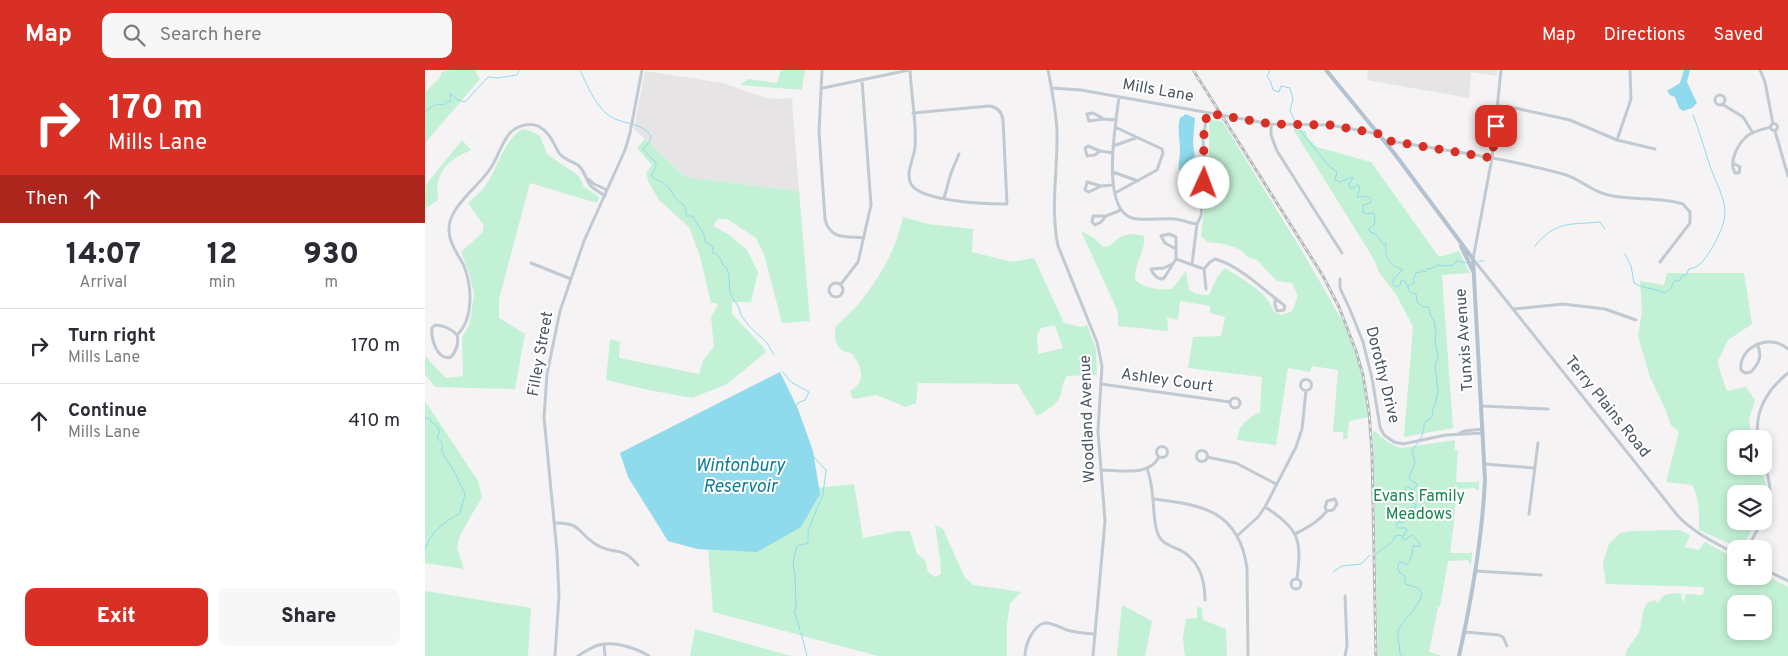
<!DOCTYPE html>
<html lang="en">
<head>
<meta charset="utf-8">
<style>
	body { margin:0; font-family:Overpass,sans-serif; background:#f7f7f7; color:#2b2b33; height:100vh; display:flex; flex-direction:column; font-size:19px; white-space:nowrap }
	* { box-sizing:border-box; margin:0 }
	p { font-size:16px; color:#7c7c81 }
	.icon { flex:none; width:28px; height:28px; fill:none; stroke:currentColor; stroke-width:2; stroke-linecap:round; stroke-linejoin:round }
	.map { position:relative; flex:1; overflow:hidden }
	.side { display:flex; flex-direction:column; background:#fff; width:425px }
	.side>* { flex:none }
	.guide { background:#d93025; color:#fff; overflow:hidden }
	.fabs { position:absolute; left:1302px; top:360px; display:grid; gap:10px }
	.fabs a { display:grid; place-items:center; width:45px; height:45px; border-radius:10px; background:#fff; box-shadow:0 2px 8px #0003; font-size:25px }
	.pin { position:absolute; display:grid; place-items:center; width:42px; height:42px; color:#fff; margin:-21px; border-radius:10px; box-shadow:0 2px 8px #0006 }
	.me { position:absolute; width:55px; margin:-28px; rotate:2deg; stroke-linejoin:round; filter:drop-shadow(0 0 4px #0008) }
	.turn { display:flex; align-items:center; gap:18px; height:105px; padding:0 25px; font-size:22px }
	.turn .icon { width:65px; height:65px; stroke-width:2.5 }
	.turn b { display:block; font-size:35px; line-height:42px }
	.then { display:flex; align-items:center; height:48px; padding:0 25px; background:#0003; gap:10px; font-size:19px }
	.eta { display:flex; justify-content:space-evenly; align-items:center; height:85px; text-align:center }
	.eta b { font-size:30px; font-weight:800; line-height:35px }
	.button { display:flex; gap:10px; margin-top:auto; padding:10px 25px }
	.button a { flex:1; height:58px; border-radius:10px; background:#d93025; color:#fff; font-size:20px; font-weight:800; line-height:58px; text-align:center }
	.button a+a { background:#f7f7f7; color:#2b2b33 }
	ul { padding:0; list-style:none }
	li { display:flex; align-items:center; gap:15px; height:75px; padding:0 25px; border-top:1px solid #e1e1e2 }
	li div { flex:1 }
	li b { display:block; font-size:19px }
	li em { font-style:normal }
	header { display:flex; align-items:center; gap:30px; box-sizing:border-box; height:70px; padding:0 25px; background:#d93025; color:#fff }
	header strong { font-size:24px }
	nav { display:flex; gap:28px; margin-inline-start:auto; font-size:18px }
	.search { width:350px; height:45px; background:#f7f7f7; display:flex; align-items:center; gap:12px; box-sizing:border-box; padding:0 18px; border-radius:10px; color:#7c7c81; font-size:19px }
	main { display:flex; flex:1; min-height:0 }
	.map>svg:first-child { display:block }
	.education { fill:#e6e4e5 }
	.green { fill:#c3f1d5; fill-rule:evenodd }
	.water { fill:#90daee }
	.lines { fill:none; stroke-linecap:round; stroke-linejoin:round }
	.stream { stroke:#90daee; stroke-width:1 }
	.minor { stroke:#c1cad2; stroke-width:3 }
	.major { stroke:#b3c2d1; stroke-width:4 }
	.rail-casing { stroke:#b5b8bd; stroke-width:3 }
	.rail { stroke:#fff; stroke-width:1; stroke-dasharray:4; stroke-linecap:butt }
	.route { stroke:#d93025; stroke-width:9; stroke-dasharray:0 16.2 }
	.labels { text-anchor:middle; dominant-baseline:central; stroke-width:4; stroke-linejoin:round; paint-order:stroke }
	.street-label { font-size:16px; fill:#4a5661; stroke:#fff }
	.park-label { font-size:16px; fill:#17864f; stroke:#fff }
	.water-label { font-size:18px; font-style:italic; fill:#0c7c9b; stroke:#fff }
</style>
</head>
<body>
<header>
<strong>Map</strong>
<div class="search"><svg class="icon" aria-label="search" viewBox="0 0 24 24"><circle cx="10" cy="10" r="6"/><path d="M15 15l6 6"/></svg>Search here</div>
<nav><a>Map</a><a>Directions</a><a>Saved</a></nav>
</header>
<main>
<section class="side">
<div class="guide">
<div class="turn"><svg class="icon" aria-label="right" viewBox="0 0 24 24"><path d="M7 20v-9h11M14 6l5 5-5 5"/></svg><div><b>170 m</b>Mills Lane</div></div>
<div class="then">Then<svg class="icon" aria-label="ahead" viewBox="0 0 24 24"><path d="M12 20V5M6 11l6-6 6 6"/></svg></div>
</div>
<div class="eta">
<div><b>14:07</b><p>Arrival</p></div>
<div><b>12</b><p>min</p></div>
<div><b>930</b><p>m</p></div>
</div>
<ul>
<li><svg class="icon" aria-label="right" viewBox="0 0 24 24"><path d="M7 20v-9h11M14 6l5 5-5 5"/></svg><div><b>Turn right</b><p>Mills Lane</p></div><em>170 m</em></li>
<li><svg class="icon" aria-label="ahead" viewBox="0 0 24 24"><path d="M12 20V5M6 11l6-6 6 6"/></svg><div><b>Continue</b><p>Mills Lane</p></div><em>410 m</em></li>
</ul>
<div class="button"><a>Exit</a><a>Share</a></div>
</section>
<div class="map">
<svg width="1363" height="586" viewBox="0 0 1363 586">
	<rect width="100%" height="100%" fill="#f5f3f3"/>
	<path class="education" d="M943 0H1072V6L1046 2 1044 28 942 10Z
		M220 1 298 13 341 28 354 29 368 28 367 32 374 121 260 107 209 59Z"/>
	<path class="green" d="M27 0H50L55 9 0 73V22L14 9 17 2Z
		M356 0H380L377 20 315 15 323 9 352 13Z
		M784 50 797 51 877 181 923 261 938 305 944 347 924 351 922 369H918V362H908L913 300 887 296 885 302 863 298 851 375 812 370C815 353 821 350 835 342L837 307 763 298 768 267 796 266 800 247 785 243V236L755 231 753 250 742 247 743 261 693 256V242L656 161 669 168 678 177 685 176C696 164 703 162 719 166 721 182 709 192 710 210 721 219 733 220 747 219L761 201 764 220 771 224 784 225 793 206 800 198C818 210 842 221 849 242L856 245 867 241 873 226 867 213 852 211 831 189 824 188 814 179 799 174 783 172 776 166 784 97Z
		M97 59 106 61 115 66 122 84 154 106 159 117 174 127 172 133 105 113 74 229V248L100 264 90 319 10 317 0 304V286L21 308 38 306 37 268 45 253 49 223 44 203 36 182 57 163 59 156 43 133C48 128 55 123 60 116 73 99 78 71 97 59Z
		M868 59 881 61 882 67 892 77 946 92 1014 187 1034 181 1045 203 1017 205 1028 358 979 367 988 257 972 226 954 202 950 191Z
		M220 69 260 107 374 121 385 251 357 253 339 184 331 168 302 149H293L288 156 303 164 322 180 333 202 326 232H307V244L339 278 341 282 302 314 267 328 224 320 181 310 185 269 195 272 194 288 274 304 278 291 289 276 286 247 293 235 291 233H286L275 186 264 157 234 130 224 113 221 103 227 95 212 78Z
		M37 70 46 80C23 90 9 102 13 130L0 139V116Z
		M478 147 503 154 548 159 547 182 587 192 609 188 639 253 657 257 662 255 671 279 672 305 642 306C637 313 638 316 636 324 633 335 620 341 612 346 606 334 598 325 593 314L493 313 491 333 481 337 451 325 428 329 425 322C428 319 433 315 435 311 439 303 432 288 426 283 423 282 421 282 418 281 411 277 408 264 411 257 414 252 428 241 433 235 455 206 470 183 478 147ZM630 255 638 278 613 284 612 264 616 258Z
		M1242 203H1319L1327 254 1303 270 1293 291 1294 298 1302 321 1321 317 1330 330 1324 350 1327 369H1311V396H1335C1340 410 1346 422 1339 436V424H1311V451H1331L1317 479 1274 460C1274 444 1275 429 1267 415L1241 412 1254 362 1246 355 1239 336 1225 307 1213 266 1217 242 1215 211 1239 215Z
		M0 331 53 411 57 427 35 465 32 478 39 499 0 493Z
		M948 360 964 373 976 378 1030 370V380L1033 381 1031 412H1052L1054 410V421L1049 418 1031 419 1029 452 1025 483H1045L1047 481 1046 495 1043 490 1023 491 1015 537H1013L1004 582 1018 586H953Z
		M429 414 438 468 473 461H485L492 484 500 490 503 502 510 507 516 504 515 489 510 455 518 459 540 508 549 515 596 522 585 533 582 554V586H453L288 542 280 437 375 420Z
		M1255 460 1265 465 1260 477 1274 480 1280 472 1311 489V506H1339V504L1363 517V586H1200C1203 574 1209 572 1214 562 1219 551 1214 533 1230 530L1233 533 1239 525 1250 523 1256 524 1258 533 1261 524 1278 525 1279 517 1181 514 1178 493 1184 474 1195 463 1207 461ZM1311 534H1339V561H1311Z
		M0 521 106 538 103 586H0Z
		M697 535 727 551 720 586H692Z
		M772 537 777 538 778 550 801 559 802 586H760L758 568 761 549 772 548Z
		M270 559 366 586H265Z"/>
	<path class="water" d="M1259 0H1265L1262 12 1272 33 1267 38 1258 41 1254 38 1250 27 1245 25 1242 21 1255 13Z
		M761 44 770 48 768 72 770 89 764 101 755 102C752 95 755 89 755 81 755 69 752 60 755 48Z
		M355 302 373 339 388 381 395 424 376 457 332 482 272 479 243 471 203 407 195 383Z"/>
	<g class="lines">
		<path class="stream" d="M155 0C162 15 172 40 188 48 200 54 217 53 226 66L225 71 218 79 231 93V96L226 106C231 111 237 111 241 115 248 121 249 131 258 134L261 140V146H268C271 155 280 161 280 171L288 177 287 182C294 184 296 189 298 195L302 198 304 207 305 223 314 238 316 245 324 256 342 273 349 285
			M845 0 842 7 845 10 848 20 854 22 856 16 865 18 868 29 865 41 871 53
			M0 42 11 34 19 35 21 32 26 31 25 23 33 30 40 32 63 7 73 8 92 5 94 0
			M874 59 903 95 912 102 910 110 915 112 927 107 928 108 924 114 926 119 932 115 934 116 935 119 932 127 939 126 945 128 946 131 945 133 938 135V142L941 144 949 143 950 154 944 158 945 162 951 164 958 174H961C959 191 966 194 978 200L974 203 968 210V215L972 217 975 215 976 211H980L985 222 991 224 992 232 998 237H1004L1005 245 1009 250 1011 263 1010 272 1013 285 1010 296 1013 321 1010 335 1007 341 1008 346 999 353C1000 366 993 371 987 381L990 393 984 407 986 411 991 413 992 415 988 420 982 416 980 418 983 429 991 435V437L984 439 985 446 983 448 977 443 976 445 980 450 979 452 972 453 971 456 973 458H981L982 460 977 468 980 470 987 465 995 474V476H988C987 483 987 491 981 495L977 492H974L973 499 975 503 980 506V514L993 518 997 524C994 539 976 550 973 562 972 568 975 577 975 583L977 586
			M1110 176C1131 150 1146 155 1175 152L1180 159
			M1200 184 1206 196 1209 213C1218 219 1230 218 1239 223L1246 218 1249 211H1254L1257 206 1261 205 1264 199C1267 198 1269 198 1271 197 1283 190 1300 157 1300 143 1300 127 1290 111 1285 96 1279 79 1275 61 1268 45
			M1054 191H1059
			M983 217 990 212 988 210 991 203 996 202 997 200 1000 202 1004 198 1006 199 1012 195 1018 196 1028 195 1032 191 1042 193
			M358 302 366 312 384 322 380 330 373 333 371 336
			M0 348V349L5 348 6 352 10 354 15 361 12 368 17 373V382L31 405 40 424 35 443C19 453 5 461 0 480
			M951 484 968 471 969 467 973 465 977 466
			M908 502 917 496 936 494 945 485
			M375 560 369 540 371 539 370 503C366 494 370 485 372 476L383 473V461L398 424 401 400 388 386
			M376 563 382 586"/>
		<path class="minor" d="M397 0 394 62 400 149C405 170 421 166 439 168
			M485 0C486 24 492 53 490 77 489 89 480 103 486 114 496 132 563 134 582 134L578 50C577 42 572 37 564 36L488 43
			M623 0C627 20 631 41 632 61 633 99 625 138 633 176L672 272 677 296 673 361 680 451 668 586
			M1076 0 1067 88 1048 189 1253 446C1269 463 1291 473 1311 484
			M1335 0 1340 12 1348 54
			M398 18 484 0
			M626 18 656 20 846 54 905 55 954 64
			M1290 30a5 5 0 1 1 10 0a5 5 0 1 1-10 0Z
			M694 27C691 53 675 138 707 148 716 151 738 148 750 149 757 150 765 153 772 154
			M1297 34 1318 47 1328 63
			M1073 36 1090 38 1145 50 1192 70 1230 79
			M679 49 668 43 662 44 664 51 679 49 691 50
			M1345.5 57a3.5 3.5 0 1 1 7 0a3.5 3.5 0 1 1-7 0Z
			M846 54V65L852 81 917 183
			M690 57 737 79 738 83 732 100 690 123
			M1350 61 1363 106
			M959 70C1019 80 1080 88 1138 104 1154 108 1166 121 1183 125 1207 131 1234 126 1258 134L1265 142V153L1235 192
			M1192 70 1206 29 1205 0
			M688 76 711 68
			M675 81 670 85 662 86 660 78 663 76 675 81 688 83
			M1308 93 1315 97 1314 103H1310C1303 92 1313 74 1322 66 1329 61 1338 59 1346 57
			M688 102 713 111
			M163 109 169 114 182 120
			M676 116 664 122 660 120 662 112 676 116 688 115
			M519 128 526 103 534 84
			M681 146 676 152 670 155 667 152 668 146H681L696 140
			M751 179 740 173 736 166 744 164 751 167V189L779 199
			M106 193 146 209
			M747 194 739 198 726 199C728 204 731 208 736 209L739 208 751 189
			M767 194 772 154 776 146 781 97 778 71 782 43
			M915 209V218L926 242 938 272 947 308 955 357 959 365 969 372 978 374 1021 365 1058 363
			M404 220a7 7 0 1 1 14 0a7 7 0 1 1-14 0Z
			M416 214 433 192 446 135 437 10
			M781 219 779 199 785 192 790 189C817 197 837 219 859 235L860 237 859 240 852 241 850 235V229
			M1088 239 1138 234 1180 239 1211 250
			M32 265C27 259 18 255 10 255L7 258C6 269 12 291 26 287 32 280 34 273 32 265 49 249 47 216 39 196 33 184 23 172 24 158 24 137 54 116 65 99 73 88 76 73 85 63 92 56 104 52 113 56 125 62 128 73 134 83 139 90 147 91 153 95 160 101 160 108 165 115 168 119 175 122 180 126
			M1332 274C1338 286 1334 293 1326 302L1320 303 1316 300C1313 278 1344 262 1363 279
			M875.5 315a5.5 5.5 0 1 1 11 0a5.5 5.5 0 1 1-11 0Z
			M676 314 805 332
			M805 333a5 5 0 1 1 10 0a5 5 0 1 1-10 0Z
			M1057 336 1123 339
			M1033 364 1039 361 1058 359
			M1333 369C1329 341 1342 320 1363 303
			M731.5 382a5.5 5.5 0 1 1 11 0a5.5 5.5 0 1 1-11 0Z
			M771.5 386a5.5 5.5 0 1 1 11 0a5.5 5.5 0 1 1-11 0Z
			M782 387 811 393 851 414
			M1339 391C1345 412 1349 429 1339 448
			M1059 394 1109 398
			M722 399C731 419 726 455 735 468 740 475 748 477 755 480 774 490 780 510 780 530
			M676 400C695 400 724 407 734 387
			M729 429C778 435 814 441 822 498L823 586
			M840 437C874 458 877 470 872 508
			M1104 444 1113 373
			M129 453C157 452 153 464 172 475 190 486 195 474 213 495
			M870 464C883 457 893 452 902 441L908 440 912 434 910 429 902 431 900 438 902 441
			M812 466 833 447 840 437 871 377 877 359 881 321
			M1322 479 1337 451
			M1339 499 1363 511
			M1050 501 1116 505
			M866 514a5 5 0 1 1 10 0a5 5 0 1 1-10 0Z
			M1040 562 1074 565 1078 567 1082 576
			M179 574 180 586
			M130 586 134 525 132 482 119 347 122 304 135 241 159 171 200 80 205 63 217 0
			M153 586C159 582 167 577 174 575 190 571 211 578 224 586
			M600 586C600 579 602 573 605 567 616 546 625 553 642 560 651 563 660 563 670 564
			M920 586 922 576 920 526"/>
		<path class="major" d="M901 0 969 83 1048 189 1060 410C1057 469 1047 528 1034 586
			M1036 176 1048 201"/>
		<defs>
			<path id="rail" d="M768 0 898 206 914 237 931 281 938 305 944 342 947 384 951 586"/>
		</defs>
		<use href="#rail" class="rail-casing"/>
		<use href="#rail" class="rail"/>
	</g>
	<g class="lines">
		<path class="route" d="M779 113 780 97 778 71 782 43 846 54 905 55 954 64 959 70 1067 88 1071 56"/>
	</g>
	<g class="labels">
		<g class="street-label">
			<text transform="translate(733 21) rotate(10)">Mills Lane</text>
			<text transform="translate(1040 270) rotate(-94)">Tunxis Avenue</text>
			<text transform="translate(116 284) rotate(-80)">Filley Street</text>
			<text transform="translate(957 305) rotate(76)">Dorothy Drive</text>
			<text transform="translate(742 311) rotate(8)">Ashley Court</text>
			<text transform="translate(1182 337) rotate(51)">Terry Plains Road</text>
			<text transform="translate(663 349) rotate(-92)">Woodland Avenue</text>
		</g>
		<g class="park-label">
			<text x="994" y="427">Evans Family<tspan x="994" dy="18">Meadows</tspan></text>
		</g>
		<g class="water-label">
			<text x="315" y="396">Wintonbury<tspan x="315" dy="21">Reservoir</tspan></text>
		</g>
	</g>
</svg>
<div class="fabs">
<a><svg class="icon" aria-label="sound" viewBox="0 0 24 24"><path d="M4 9h4l5-4v14l-5-4H4zM17 9q2 3 0 6"/></svg></a>
<a><svg class="icon" aria-label="layers" viewBox="0 0 24 24"><path d="M12 4l9 5-9 5-9-5zM3 14l9 5 9-5"/></svg></a>
<a>+</a>
<a>−</a>
</div>
<div class="pin" style="left:1071px;top:56px;background:#d93025"><svg class="icon" aria-label="arrive" viewBox="0 0 24 24"><path d="M6 21V4h12l-3 4 3 4H6"/></svg></div>
<svg class="me" style="left:779px;top:113px" viewBox="-20 -20 40 40"><circle r="19" fill="#fff"/><path d="M0-13L10 11 0 6-10 11z" fill="#d93025"/></svg>
</div>
</main>
</body>
</html>
